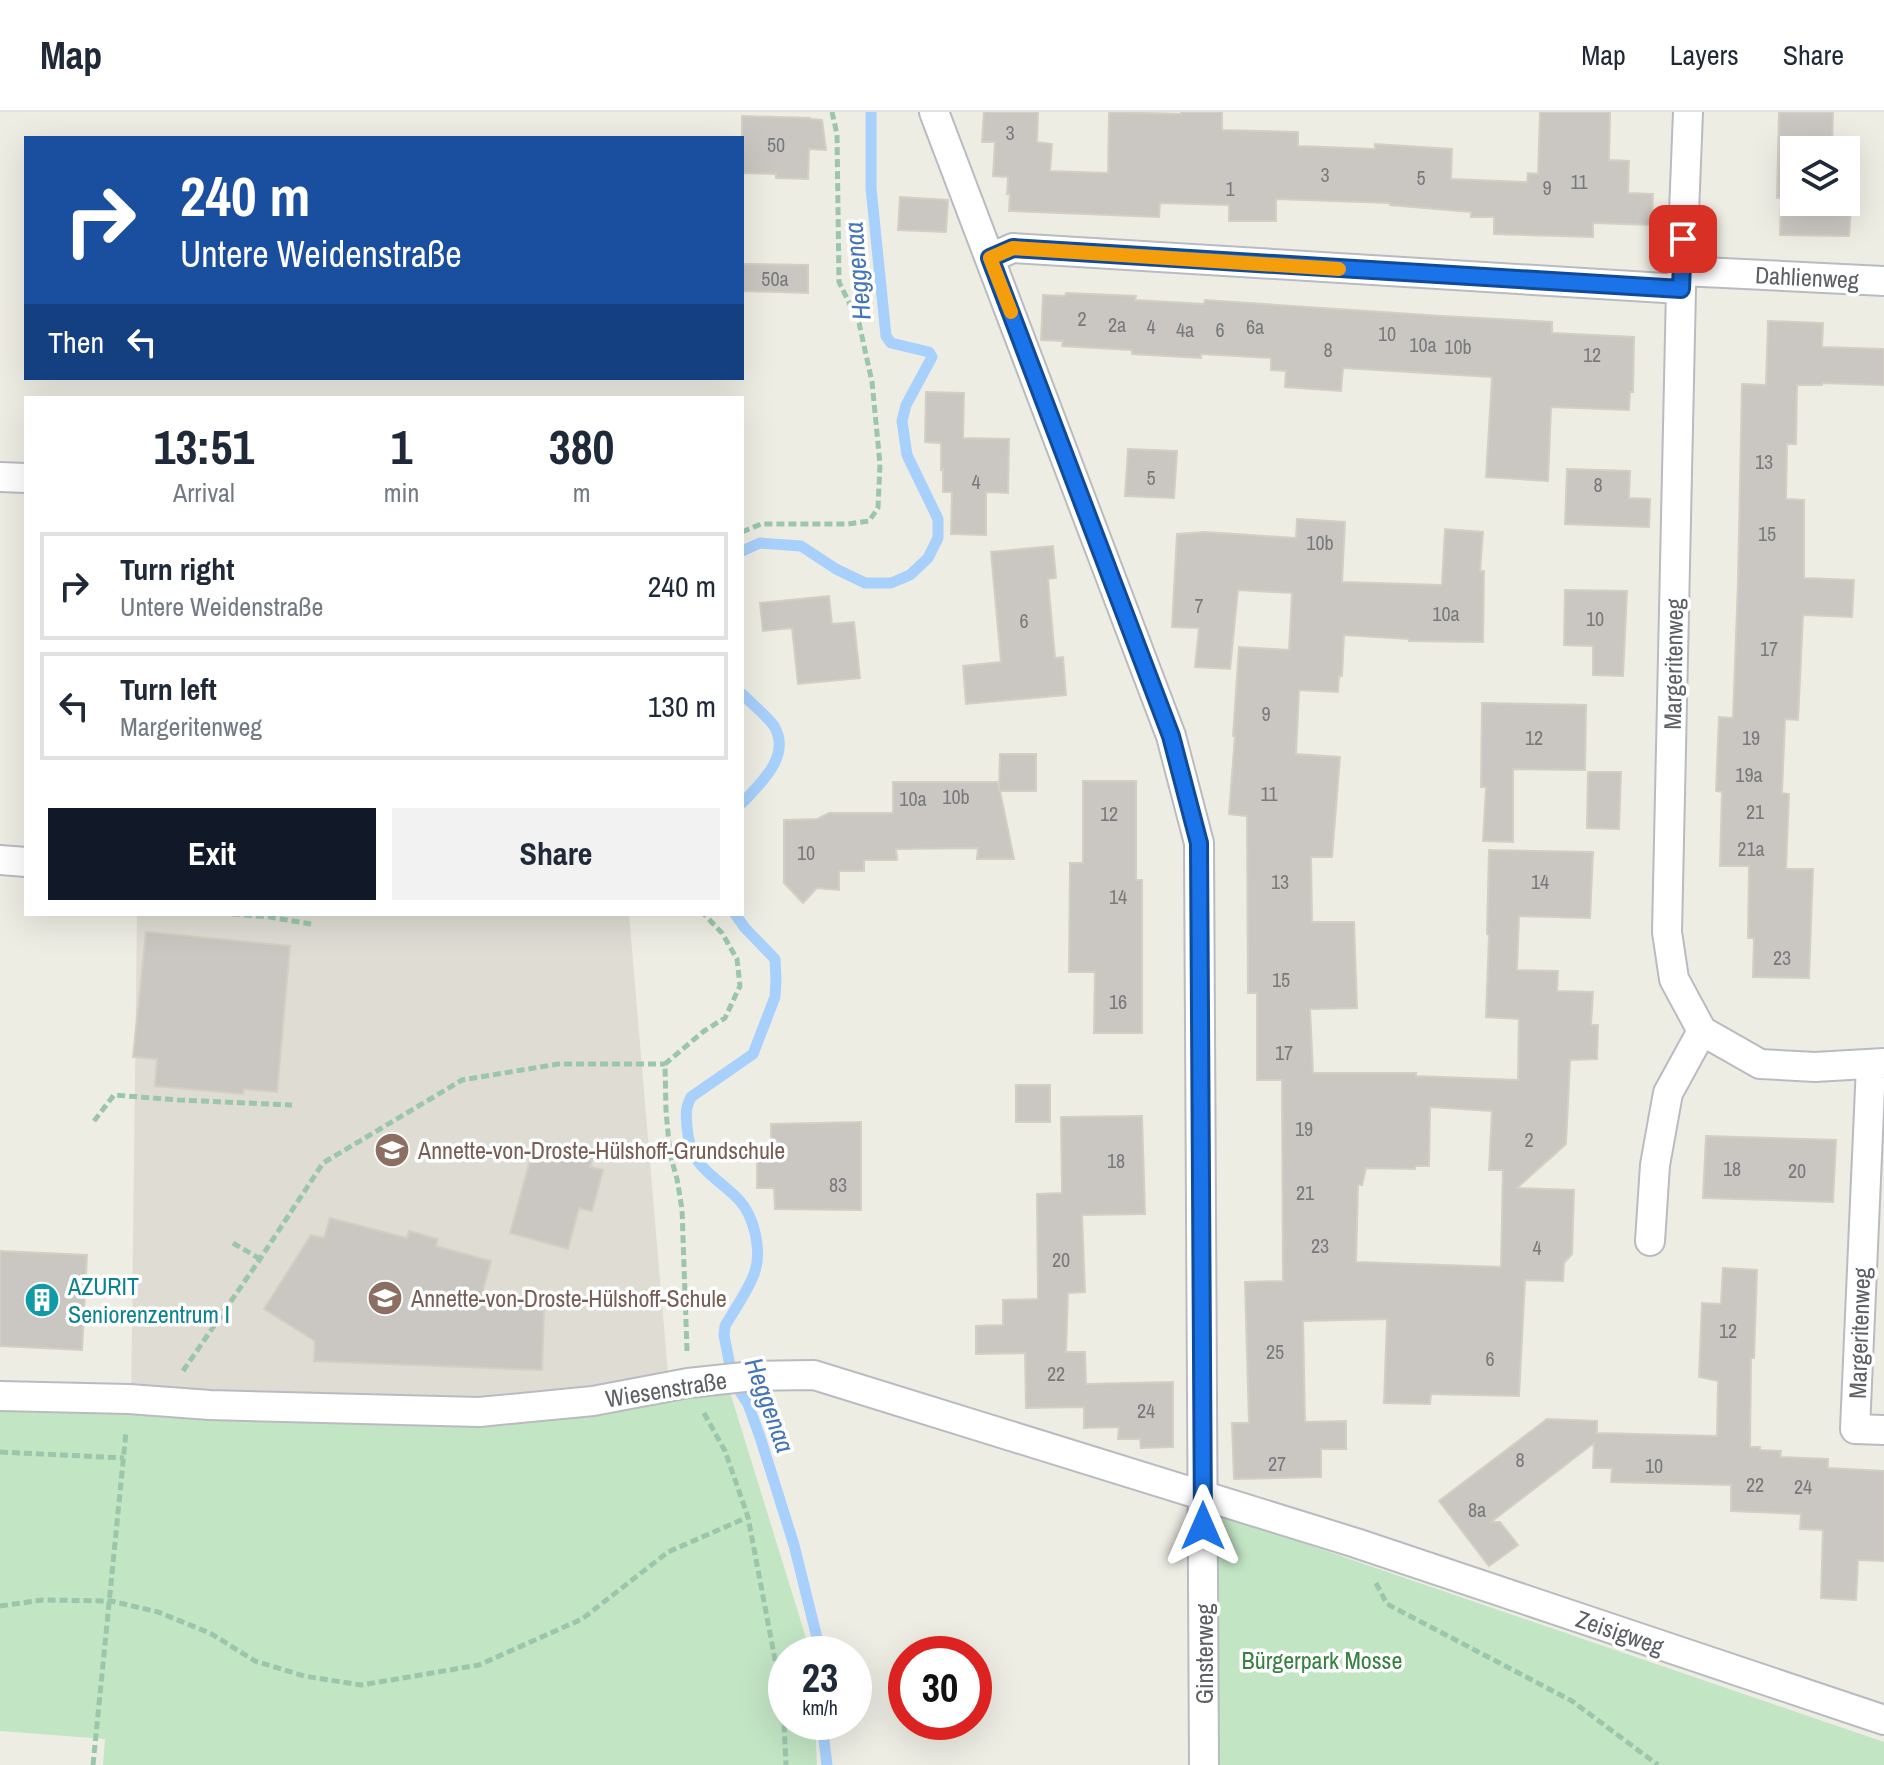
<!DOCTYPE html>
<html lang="en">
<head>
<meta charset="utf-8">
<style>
	body { margin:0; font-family:"Archivo Narrow",sans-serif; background:#f2f2f3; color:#1f2937; height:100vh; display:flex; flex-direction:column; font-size:30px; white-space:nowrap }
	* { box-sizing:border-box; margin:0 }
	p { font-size:26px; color:#747a83 }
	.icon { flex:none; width:44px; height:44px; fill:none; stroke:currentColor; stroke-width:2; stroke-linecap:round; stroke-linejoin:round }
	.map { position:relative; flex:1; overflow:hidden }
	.panel { position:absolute; left:24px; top:284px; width:720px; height:520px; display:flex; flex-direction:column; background:#fff; border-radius:0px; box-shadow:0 8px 32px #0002 }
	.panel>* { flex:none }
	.guide { position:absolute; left:24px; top:24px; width:720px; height:244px; border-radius:0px; box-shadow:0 8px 32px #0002; background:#1a4fa0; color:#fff; overflow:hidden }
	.tools { position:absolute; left:1780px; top:24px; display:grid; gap:16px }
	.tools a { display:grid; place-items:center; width:80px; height:80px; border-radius:0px; background:#fff; box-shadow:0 8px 32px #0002; font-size:40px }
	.speed { position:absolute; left:768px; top:1524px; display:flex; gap:16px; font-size:40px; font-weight:700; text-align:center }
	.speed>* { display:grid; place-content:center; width:104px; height:104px; border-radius:50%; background:#fff; box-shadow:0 8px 32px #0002; line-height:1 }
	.speed small { font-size:20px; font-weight:400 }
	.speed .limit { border:12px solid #d22; background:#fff; color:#111 }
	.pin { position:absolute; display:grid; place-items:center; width:68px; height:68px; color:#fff; margin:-34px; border-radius:16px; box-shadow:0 4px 12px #0006 }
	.me { position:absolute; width:88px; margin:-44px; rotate:0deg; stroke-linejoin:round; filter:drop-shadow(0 0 6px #0008) }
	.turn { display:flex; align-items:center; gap:28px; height:168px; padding:0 24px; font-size:36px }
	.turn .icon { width:104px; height:104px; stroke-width:2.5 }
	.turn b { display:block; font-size:56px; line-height:68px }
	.then { display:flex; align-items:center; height:76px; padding:0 24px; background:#0003; gap:16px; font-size:30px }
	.eta { display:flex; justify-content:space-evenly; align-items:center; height:136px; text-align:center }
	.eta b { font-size:48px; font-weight:800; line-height:56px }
	.cta { display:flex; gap:16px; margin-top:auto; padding:16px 24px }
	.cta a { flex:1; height:92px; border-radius:0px; background:#111827; color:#fff; font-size:32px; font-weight:800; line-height:92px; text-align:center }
	.cta a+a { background:#f2f2f3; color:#1f2937 }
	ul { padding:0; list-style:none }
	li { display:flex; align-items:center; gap:24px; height:108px; margin:0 16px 12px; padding:0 8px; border:4px solid #e0e1e3; border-radius:0px }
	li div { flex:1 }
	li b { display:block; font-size:30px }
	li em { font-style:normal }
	header { display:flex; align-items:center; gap:48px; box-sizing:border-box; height:112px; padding:0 40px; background:#fff; border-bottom:2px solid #e0e1e3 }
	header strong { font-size:38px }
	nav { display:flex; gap:44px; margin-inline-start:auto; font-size:28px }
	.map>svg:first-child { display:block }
	.education { fill:#dedcd3 }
	.green { fill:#c2e5c4 }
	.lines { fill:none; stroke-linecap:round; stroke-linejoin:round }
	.stream { stroke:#a7d0fc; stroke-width:11 }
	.building { fill:#cac7c2; stroke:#d3cfc3; stroke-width:2; fill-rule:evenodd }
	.minor-casing { stroke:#b9bbc0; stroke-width:32 }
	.path { stroke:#9bc6ab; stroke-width:5; stroke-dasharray:8 4; stroke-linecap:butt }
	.minor { stroke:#fff; stroke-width:28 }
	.route-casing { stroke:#114b97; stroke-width:20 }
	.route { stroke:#1a73e8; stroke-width:14 }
	.slow { stroke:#f59e0b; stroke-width:14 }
	.labels { text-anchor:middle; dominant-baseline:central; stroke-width:7; stroke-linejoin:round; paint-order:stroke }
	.number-label { font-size:20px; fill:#78797c }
	.street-label { font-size:24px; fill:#5c5f64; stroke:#fff }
	.education-label { font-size:24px; fill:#785e54; stroke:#fff; text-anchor:start }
	.culture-label { font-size:24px; fill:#0d838f; stroke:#fff; text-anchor:start }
	.park-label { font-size:24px; fill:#378140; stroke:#fff }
	.water-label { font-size:26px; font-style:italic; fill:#4675b7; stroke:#fff }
</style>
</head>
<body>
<header>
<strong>Map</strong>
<nav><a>Map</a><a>Layers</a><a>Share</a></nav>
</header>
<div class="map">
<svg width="1884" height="1653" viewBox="0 0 1884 1653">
	<rect width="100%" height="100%" fill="#eeede4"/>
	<path class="education" d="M137 802H629L669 1274 594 1288 131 1297Z"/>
	<path class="green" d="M725 1264 811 1542H786V1610H815L817 1653H103L105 1627 0 1619V1295L420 1300Z
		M1218 1402 1884 1630V1653H1219Z"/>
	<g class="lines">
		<path class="stream" d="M742 439 760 431 801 434 836 457 865 471H891L910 463 928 446 938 426V407L907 343 902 309 906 293 932 245 929 240 891 231 886 224 871 76V0
			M742 582C751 591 767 604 774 614 792 644 760 672 742 691
			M735 802 745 816 775 847 776 867 775 885 753 942 691 985C685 997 686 1002 687 1015 690 1057 714 1062 739 1088 754 1104 762 1138 755 1159 751 1174 733 1200 725 1214L724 1223 733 1269 748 1292 761 1328 794 1433 821 1542
			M824 1610 823 1620 827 1653"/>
	</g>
	<path class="building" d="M984 0H1038L1037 30 1052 32 1050 59 1108 61 1109 0 1181 2V0H1222V18L1298 20V34L1375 37V32L1452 37 1451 67 1527 70 1528 61 1538 62 1540 0H1610L1609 48 1629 49 1628 81 1653 82 1652 113 1593 111V125L1494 122V105H1471V100L1390 93V91L1276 87V109H1229V93L1160 91 1159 105 1009 99 1010 82H1007L1008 65 993 64 995 30H982Z
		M1779 0H1833L1832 38H1836H1794V90H1846V38L1855 39 1849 124 1780 123 1781 86H1777Z
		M742 4 810 6V7L822 8 826 38 809 37 808 67 776 66V62L742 61Z
		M900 85 948 88 946 120 898 118Z
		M742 152 808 153V181L742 179Z
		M1066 181 1136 184 1135 188 1204 192 1205 188 1442 204 1552 210V221L1634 225 1633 280H1630L1629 298 1551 295 1548 369 1486 365 1492 265 1343 256 1341 279 1285 275 1286 259 1271 258V246L1201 242V246L1132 242V238L1062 234 1063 229 1041 228 1043 183 1065 184Z
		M1768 209 1823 211 1822 235 1884 237V273L1822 271V273H1797L1796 332H1787L1786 387 1804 388V466L1854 468 1852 505 1803 503 1798 608 1785 607 1782 681 1789 682 1786 757H1813L1809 866 1753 865 1754 826H1748L1749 754H1720L1722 680 1716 679 1719 605 1733 606 1738 469 1742 272 1766 273Z
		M926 280 964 281 963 326 1009 327 1008 381 986 380V423L951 422 952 380H943V357L941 358V331L925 330Z
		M1128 337 1177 339 1174 386 1125 384Z
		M1567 357 1630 359 1629 386 1650 387 1649 415 1565 412Z
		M1297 407 1345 410 1342 470 1442 473 1445 417 1483 420 1480 459H1484L1483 530 1409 529V527L1344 523 1342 564H1339L1338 580 1299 578 1296 642 1340 645 1332 745H1311L1312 810H1354L1357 896 1310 897 1313 961H1416V964L1518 968 1519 907 1486 905 1489 823 1487 822 1489 738 1593 740 1590 806 1519 804 1517 858 1558 859 1557 879 1593 880 1591 913H1598L1597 947 1570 948 1566 1032 1517 1076 1574 1078 1572 1142 1564 1151 1563 1169 1525 1168 1519 1284 1431 1282 1430 1292 1384 1291 1387 1207 1303 1209 1305 1310 1346 1309V1337H1321V1365L1234 1367 1232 1311H1249L1245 1170 1283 1169 1282 968H1257V881H1248L1247 704 1229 702 1235 624H1233L1239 535 1289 538 1292 481 1238 478 1230 557 1195 555 1199 516 1172 515 1177 422 1205 420 1296 426ZM1430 995 1492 999 1489 1058H1503L1501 1155 1356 1150 1358 1073H1362L1366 1056 1415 1057V1054H1429Z
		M1053 434 1056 466 1048 467 1055 546 1063 545 1066 583 966 592 963 554 1001 550 991 440Z
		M1565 478 1627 479 1623 564 1593 563V534L1564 533Z
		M829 484 832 512 854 510 860 566 798 572 792 516 763 519 760 491Z
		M1482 591 1586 593 1585 658 1513 657V730L1483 729 1486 675H1481Z
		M1000 642H1036V679H1000L1014 747H977L978 736 896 737 897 748H864V759H839V778L817 776 803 791 784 771V708L817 707 829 701H893V670H998L999 677Z
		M1588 660H1621L1619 717 1587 716Z
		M1083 669H1136V768H1142V921H1094L1095 860H1069L1070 751H1083Z
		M146 820 290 834 277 980 244 977 243 982 155 974 157 947 133 945Z
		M1016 973H1050V1010H1016Z
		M1142 1004 1145 1102 1082 1103 1085 1180 1068 1181 1066 1240H1085L1086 1272 1173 1270V1335L1141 1336 1140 1327H1118L1119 1315 1084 1316V1295L1026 1296 1025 1241 976 1242V1214L1003 1213V1188L1038 1187 1037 1082 1062 1081 1061 1005Z
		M861 1010V1098L775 1097 774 1076H757V1049L771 1048V1012Z
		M1706 1024 1836 1028 1833 1090 1703 1086Z
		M536 1027 594 1042 590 1055 603 1058 592 1099 579 1096 568 1137 510 1121Z
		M330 1106 407 1126 409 1119 438 1127 436 1134 491 1149 482 1181 525 1193 544 1194 542 1258 314 1249 315 1229 264 1197 311 1123 324 1126Z
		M0 1139 87 1143 82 1238 0 1234Z
		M1723 1156 1757 1158 1754 1246H1751L1750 1335H1760V1338L1781 1339 1780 1345 1828 1347V1356L1884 1359V1449L1858 1448 1856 1488 1821 1486 1823 1418 1800 1417 1801 1402 1731 1399V1373L1611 1370 1612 1356H1593L1594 1331 1491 1410H1500L1518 1433 1489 1454 1439 1389 1547 1307 1597 1309V1321L1717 1324 1718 1269 1699 1265 1702 1191 1721 1192Z"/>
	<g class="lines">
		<defs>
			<path id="minor" d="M934 0 1171 624 1199 731 1204 1653
				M1688 0 1681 177 1667 820 1674 867 1702 919 1760 952 1815 955 1884 951
				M990 146 1013 136 1681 177
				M1682 159 1884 169
				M0 365 26 366
				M0 748 26 750
				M1871 953 1855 1317 1884 1318
				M1650 1129 1655 1053 1668 981 1702 919
				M0 1284 129 1287 210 1293 479 1300 593 1289 688 1271 754 1264 814 1263 1356 1431 1884 1608"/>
		</defs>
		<use href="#minor" class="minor-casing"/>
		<path class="path" d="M742 420 761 412H848L869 409 878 396 880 352 872 270 859 211 839 170 837 22 832 0
			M232 802 270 805 311 812
			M94 1009 114 983 178 988 292 993
			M233 1131 260 1147
			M687 1239 682 1097 677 1067 670 1042 666 999 665 952 704 919 725 906 740 874 737 847 722 821 704 802
			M183 1259 260 1147 323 1051 462 968 558 952H665
			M704 1301 725 1339 748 1405 783 1590 786 1653
			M0 1340 124 1346
			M1376 1471 1387 1492 1572 1589 1658 1653
			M0 1494 43 1488 111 1489 158 1500 210 1521 255 1549 304 1564 361 1573 479 1553 582 1507 668 1440 748 1405
			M93 1653 126 1320"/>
		<use href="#minor" class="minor"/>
	</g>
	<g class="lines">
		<defs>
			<path id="route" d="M1203 1414 1199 731 1171 624 990 146 1013 136 1681 177 1683 127"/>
		</defs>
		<use href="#route" class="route-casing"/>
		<use href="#route" class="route"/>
		<path class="slow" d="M1011 200 990 146 1013 136 1339 157"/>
	</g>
	<defs>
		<symbol id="school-disc" viewBox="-11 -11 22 22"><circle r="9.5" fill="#8d6e63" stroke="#fff"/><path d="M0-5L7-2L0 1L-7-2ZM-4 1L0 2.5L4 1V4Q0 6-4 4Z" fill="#fff"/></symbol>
		<symbol id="building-disc" viewBox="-11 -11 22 22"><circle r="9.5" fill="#0f9aa8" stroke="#fff"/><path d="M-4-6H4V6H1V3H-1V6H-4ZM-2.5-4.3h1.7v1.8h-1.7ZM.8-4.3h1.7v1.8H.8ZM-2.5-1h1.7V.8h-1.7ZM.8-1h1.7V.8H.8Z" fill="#fff"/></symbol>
	</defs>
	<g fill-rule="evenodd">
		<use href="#school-disc" x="372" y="1018" width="40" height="40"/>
		<use href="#school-disc" x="365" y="1166" width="40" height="40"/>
		<use href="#building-disc" x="22" y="1168" width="40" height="40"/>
	</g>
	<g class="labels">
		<g class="number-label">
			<text x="1010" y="20">3</text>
			<text x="776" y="32">50</text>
			<text x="1325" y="62">3</text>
			<text x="1421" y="65">5</text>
			<text x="1579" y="69">11</text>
			<text x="1547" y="75">9</text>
			<text x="1230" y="76">1</text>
			<text x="775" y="166">50a</text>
			<text x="1082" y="206">2</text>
			<text x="1117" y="212">2a</text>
			<text x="1151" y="214">4</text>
			<text x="1255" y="214">6a</text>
			<text x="1185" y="217">4a</text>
			<text x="1220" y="217">6</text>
			<text x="1387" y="221">10</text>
			<text x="1423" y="232">10a</text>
			<text x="1458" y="234">10b</text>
			<text x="1328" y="237">8</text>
			<text x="1592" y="242">12</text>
			<text x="1764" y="349">13</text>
			<text x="1151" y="365">5</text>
			<text x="976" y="369">4</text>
			<text x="1598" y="372">8</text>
			<text x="1767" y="421">15</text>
			<text x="1320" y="430">10b</text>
			<text x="1199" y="493">7</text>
			<text x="1446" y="501">10a</text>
			<text x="1595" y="506">10</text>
			<text x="1024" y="508">6</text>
			<text x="1769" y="536">17</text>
			<text x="1266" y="601">9</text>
			<text x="1534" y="625">12</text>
			<text x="1751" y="625">19</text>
			<text x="1749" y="662">19a</text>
			<text x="1269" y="681">11</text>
			<text x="956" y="684">10b</text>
			<text x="913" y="686">10a</text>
			<text x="1755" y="699">21</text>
			<text x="1109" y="701">12</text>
			<text x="1751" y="736">21a</text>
			<text x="806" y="740">10</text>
			<text x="1280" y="769">13</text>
			<text x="1540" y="769">14</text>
			<text x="1118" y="784">14</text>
			<text x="1782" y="845">23</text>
			<text x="1281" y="867">15</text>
			<text x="1118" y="889">16</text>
			<text x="1284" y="940">17</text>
			<text x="1304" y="1016">19</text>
			<text x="1529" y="1027">2</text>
			<text x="1116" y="1048">18</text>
			<text x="1732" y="1056">18</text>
			<text x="1797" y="1058">20</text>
			<text x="838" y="1072">83</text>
			<text x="1305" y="1080">21</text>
			<text x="1320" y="1133">23</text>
			<text x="1537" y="1135">4</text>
			<text x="1061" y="1147">20</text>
			<text x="1728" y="1218">12</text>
			<text x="1275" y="1239">25</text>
			<text x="1490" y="1246">6</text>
			<text x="1056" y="1261">22</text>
			<text x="1146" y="1298">24</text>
			<text x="1520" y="1347">8</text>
			<text x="1277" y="1351">27</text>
			<text x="1654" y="1353">10</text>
			<text x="1755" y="1372">22</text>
			<text x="1803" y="1374">24</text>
			<text x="1477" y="1397">8a</text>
		</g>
		<g class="street-label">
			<text transform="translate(1807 165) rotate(3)">Dahlienweg</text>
			<text transform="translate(1673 552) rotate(-89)">Margeritenweg</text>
			<text transform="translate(1859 1221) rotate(-88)">Margeritenweg</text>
			<text transform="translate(666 1277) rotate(-9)">Wiesenstraße</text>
			<text transform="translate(1620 1520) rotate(19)">Zeisigweg</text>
			<text transform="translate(1204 1542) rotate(-90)">Ginsterweg</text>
		</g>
		<g class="education-label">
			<text x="418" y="1038">Annette-von-Droste-Hülshoff-Grundschule</text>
			<text x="411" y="1186">Annette-von-Droste-Hülshoff-Schule</text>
		</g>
		<g class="culture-label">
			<text x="68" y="1174">AZURIT<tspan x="68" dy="28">Seniorenzentrum I</tspan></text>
		</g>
		<g class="park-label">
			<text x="1322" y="1548">Bürgerpark Mosse</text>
		</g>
		<g class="water-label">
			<text transform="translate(857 159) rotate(-95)">Heggenaa</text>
			<text transform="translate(770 1293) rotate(70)">Heggenaa</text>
		</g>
	</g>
</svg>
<div class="tools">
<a><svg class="icon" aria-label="layers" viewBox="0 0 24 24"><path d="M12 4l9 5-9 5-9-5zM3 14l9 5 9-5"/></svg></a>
</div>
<div class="speed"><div>23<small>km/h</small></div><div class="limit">30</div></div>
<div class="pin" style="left:1683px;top:127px;background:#d93025"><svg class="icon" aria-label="arrive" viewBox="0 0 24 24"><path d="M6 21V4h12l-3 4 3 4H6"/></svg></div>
<svg class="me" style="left:1203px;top:1414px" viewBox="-20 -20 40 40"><path d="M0-17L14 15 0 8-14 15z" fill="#1a73e8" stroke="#fff" stroke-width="4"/></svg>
<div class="guide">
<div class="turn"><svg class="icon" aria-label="right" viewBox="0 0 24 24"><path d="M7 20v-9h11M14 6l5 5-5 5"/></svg><div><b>240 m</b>Untere Weidenstraße</div></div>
<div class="then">Then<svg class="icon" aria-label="left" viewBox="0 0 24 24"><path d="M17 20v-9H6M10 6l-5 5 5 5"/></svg></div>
</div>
<section class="panel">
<div class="eta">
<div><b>13:51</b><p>Arrival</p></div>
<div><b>1</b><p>min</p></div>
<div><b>380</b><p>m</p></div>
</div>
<ul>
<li><svg class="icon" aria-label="right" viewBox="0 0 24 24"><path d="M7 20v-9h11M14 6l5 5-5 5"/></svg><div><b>Turn right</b><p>Untere Weidenstraße</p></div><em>240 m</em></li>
<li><svg class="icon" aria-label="left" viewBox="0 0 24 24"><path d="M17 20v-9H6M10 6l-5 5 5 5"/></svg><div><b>Turn left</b><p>Margeritenweg</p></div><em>130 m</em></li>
</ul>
<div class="cta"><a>Exit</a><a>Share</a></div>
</section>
</div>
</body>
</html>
